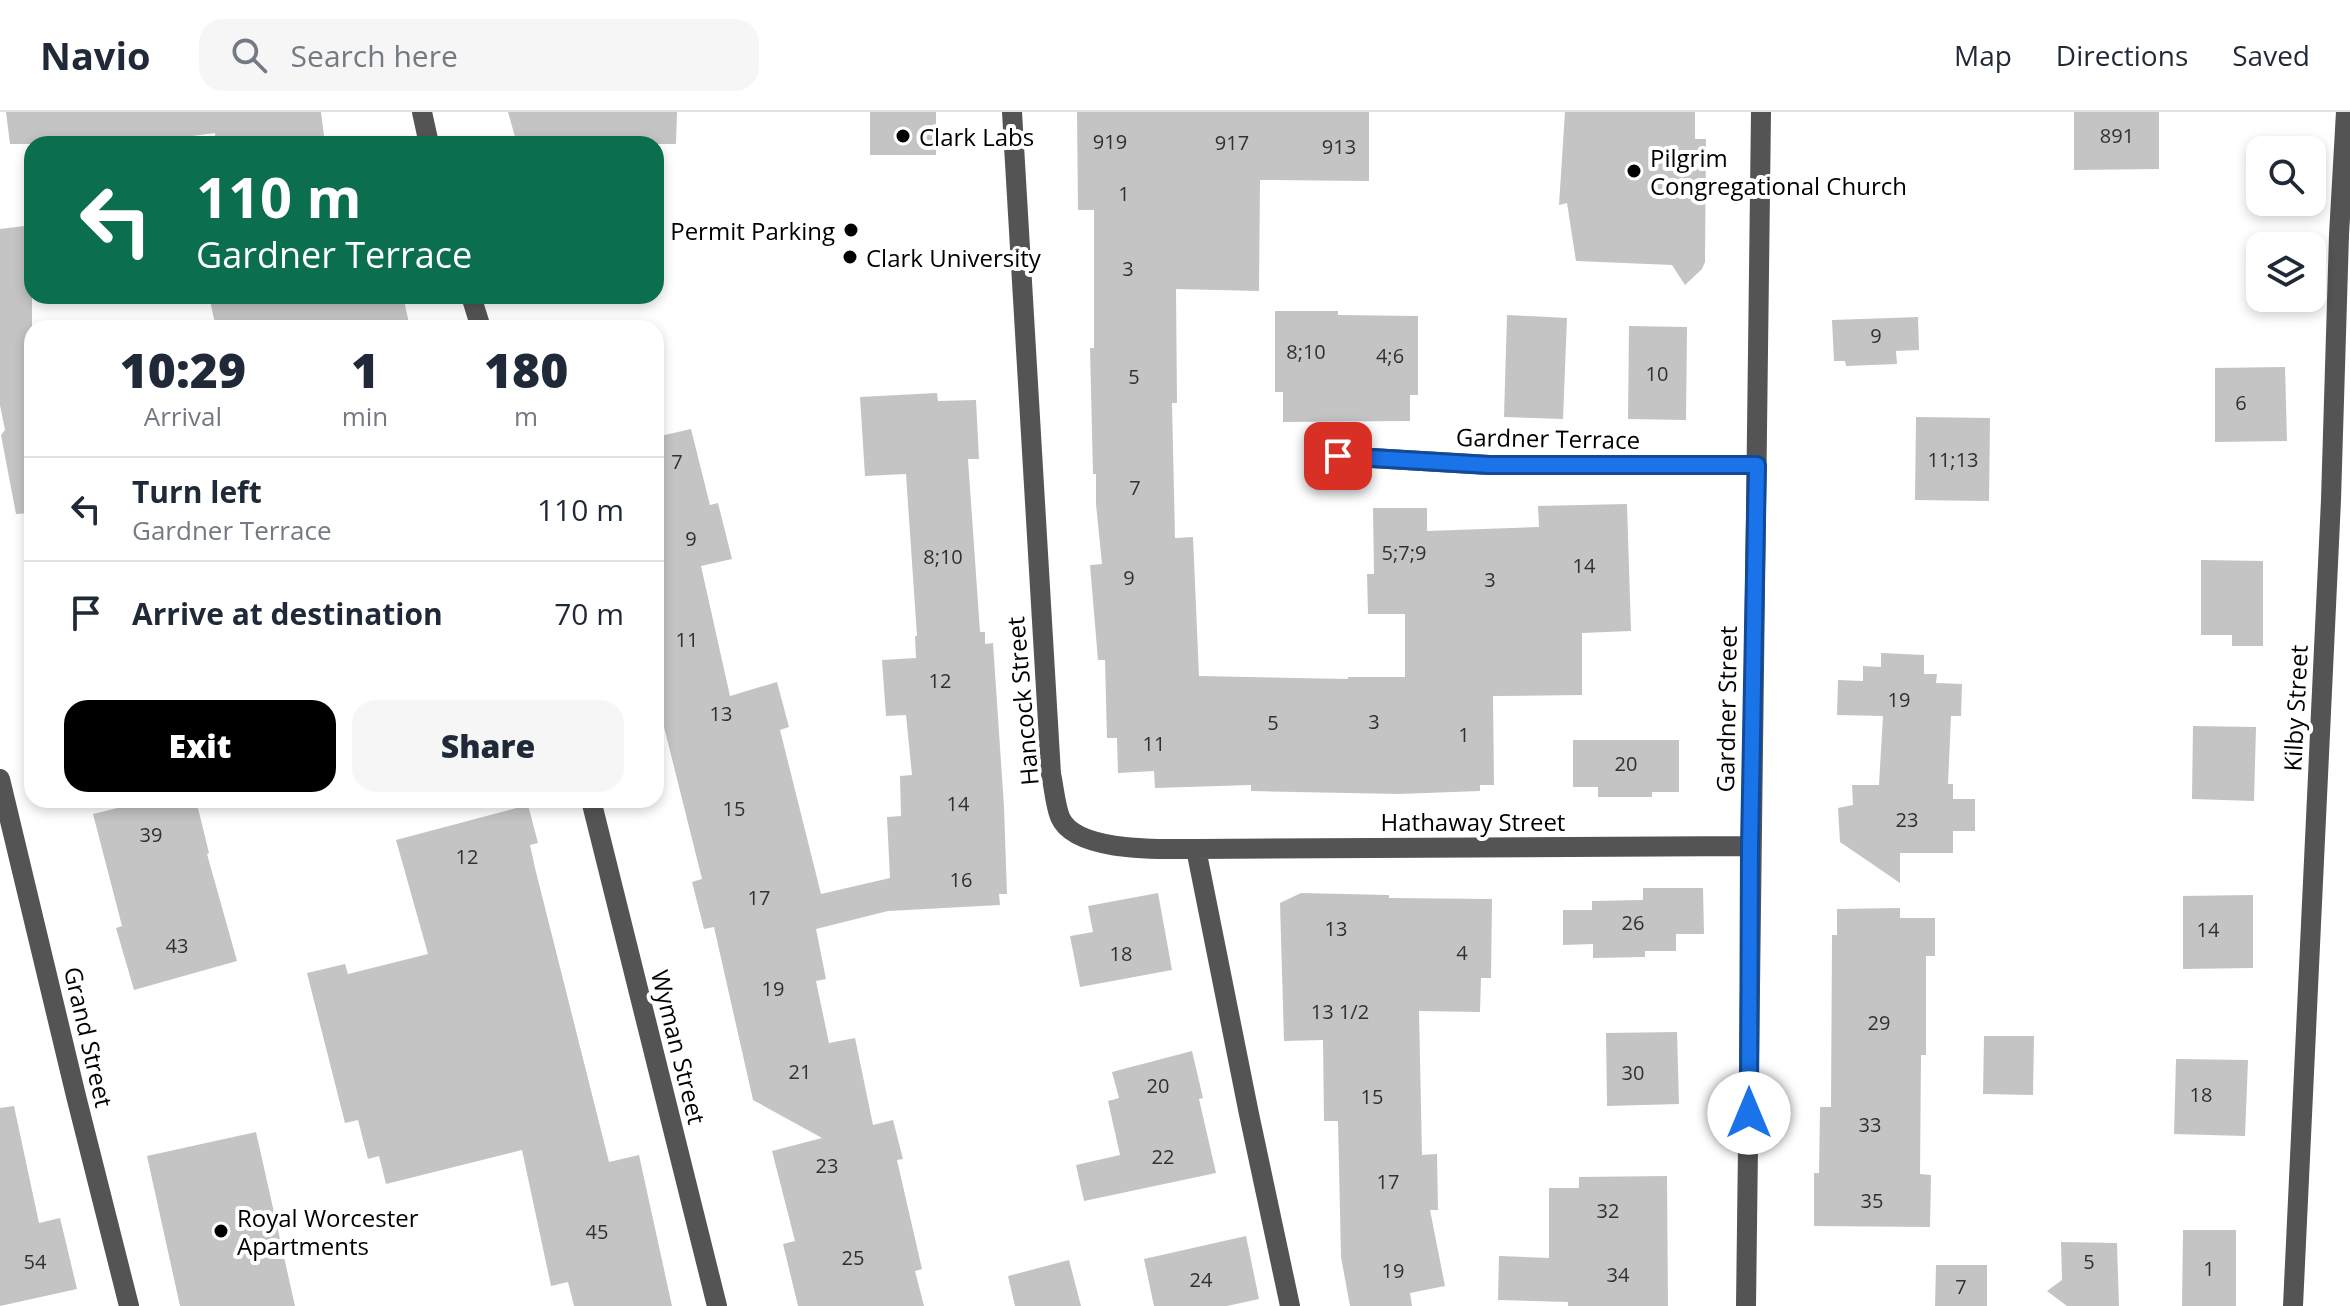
<!DOCTYPE html>
<html lang="en">
<head>
<meta charset="utf-8">
<style>
	body { margin:0; font-family:"Open Sans",sans-serif; background:#f6f6f7; color:#1f2937; height:100vh; display:flex; flex-direction:column; font-size:30px; white-space:nowrap }
	* { box-sizing:border-box; margin:0 }
	p { font-size:26px; color:#747a83 }
	.icon { flex:none; width:44px; height:44px; fill:none; stroke:currentColor; stroke-width:2; stroke-linecap:round; stroke-linejoin:round }
	.map { position:relative; flex:1; overflow:hidden }
	.drawer { position:absolute; left:24px; top:208px; width:640px; height:488px; display:flex; flex-direction:column; background:#fff; border-radius:24px; box-shadow:0 4px 12px #0003 }
	.drawer>* { flex:none }
	.banner { position:absolute; left:24px; top:24px; width:640px; height:168px; border-radius:24px; box-shadow:0 4px 12px #0003; background:#0b6e4f; color:#fff; overflow:hidden }
	.tools { position:absolute; left:2246px; top:24px; display:grid; gap:16px }
	.tools a { display:grid; place-items:center; width:80px; height:80px; border-radius:16px; background:#fff; box-shadow:0 4px 12px #0003; font-size:40px }
	.pin { position:absolute; display:grid; place-items:center; width:68px; height:68px; color:#fff; margin:-34px; border-radius:16px; box-shadow:0 4px 12px #0006 }
	.me { position:absolute; width:88px; margin:-44px; rotate:0deg; stroke-linejoin:round; filter:drop-shadow(0 0 6px #0008) }
	.turn { display:flex; align-items:center; gap:28px; height:168px; padding:0 40px; font-size:36px }
	.turn .icon { width:104px; height:104px; stroke-width:2.5 }
	.turn b { display:block; font-size:56px; line-height:68px }
	.eta { display:flex; justify-content:space-evenly; align-items:center; height:136px; text-align:center }
	.eta b { font-size:48px; font-weight:800; line-height:56px }
	.button { display:flex; gap:16px; margin-top:auto; padding:16px 40px }
	.button a { flex:1; height:92px; border-radius:24px; background:#000; color:#fff; font-size:32px; font-weight:800; line-height:92px; text-align:center }
	.button a+a { background:#f6f6f7; color:#1f2937 }
	ul { padding:0; list-style:none }
	li { display:flex; align-items:center; gap:24px; height:104px; padding:0 40px; border-top:2px solid #e0e1e3 }
	li div { flex:1 }
	li b { display:block; font-size:30px }
	li em { font-style:normal }
	header { display:flex; align-items:center; gap:48px; box-sizing:border-box; height:112px; padding:0 40px; background:#fff; border-bottom:2px solid #e0e1e3 }
	header strong { font-size:38px }
	nav { display:flex; gap:44px; margin-inline-start:auto; font-size:28px }
	.search { width:560px; height:72px; background:#f6f6f7; display:flex; align-items:center; gap:20px; box-sizing:border-box; padding:0 28px; border-radius:24px; color:#747a83; font-size:30px }
	.map>svg:first-child { display:block }
	.building { fill:#c4c4c4 }
	.lines { fill:none; stroke-linecap:round; stroke-linejoin:round }
	.minor { stroke:#545454; stroke-width:20 }
	.route-casing { stroke:#114b97; stroke-width:20 }
	.route { stroke:#1a73e8; stroke-width:14 }
	.poi-dot { fill:#000; stroke:#fff; stroke-width:3 }
	.labels { text-anchor:middle; dominant-baseline:central; stroke-width:8; stroke-linejoin:round; paint-order:stroke }
	.number-label { font-size:20px; fill:#313131 }
	.poi-label { font-size:24px; fill:#000; stroke:#fff; text-anchor:start }
	.street-label { font-size:24px; fill:#000; stroke:#fff }
</style>
</head>
<body>
<header>
<strong>Navio</strong>
<div class="search"><svg class="icon" aria-label="search" viewBox="0 0 24 24"><circle cx="10" cy="10" r="6"/><path d="M15 15l6 6"/></svg>Search here</div>
<nav><a>Map</a><a>Directions</a><a>Saved</a></nav>
</header>
<div class="map">
<svg width="2350" height="1194" viewBox="0 0 2350 1194">
	<rect width="100%" height="100%" fill="#fff"/>
	<path class="building" d="M6 0H321L325 32H216L215 21 131 32H10Z
		M508 0H677L676 32H517Z
		M870 0H936V43H870Z
		M1077 0H1369V69L1260 68 1259 179 1176 177 1177 291H1172L1175 426 1193 425 1199 564 1348 567V565H1405V502H1368L1367 462H1374L1373 396H1427V419L1539 415 1538 394 1627 392 1631 519 1582 521V583L1493 584 1494 673H1480V679L1399 682 1251 679V673L1155 676 1154 659 1118 661 1117 626H1107L1105 548H1098L1090 453 1102 452 1096 392V362H1093L1090 236H1094V98H1078Z
		M1565 0H1695V27H1706L1705 150 1702 157 1685 173 1672 153 1576 149 1567 91 1559 93Z
		M2074 0H2159V57L2074 58Z
		M32 113V401L16 402 1 323 5 318 0 293V117Z
		M209 184H403L410 216H216Z
		M1275 199H1338V203L1418 204V283H1410V309L1283 310V280H1275Z
		M1507 203 1567 206 1563 307 1504 305Z
		M1918 205 1919 238 1896 239 1897 252 1846 254 1845 249H1834L1832 208Z
		M1629 214 1687 215 1686 308 1628 307Z
		M2285 255 2287 329 2215 330V256Z
		M937 281 938 289 976 288 979 347H968L980 520H985V532L993 531 1004 695 1007 782H999L1000 793 888 799 816 817 826 867 816 869 829 931 855 926 873 1013 893 1008 903 1047 897 1048 922 1157 915 1159 924 1194H798L783 1132 795 1129 772 1039 822 1026 753 988 714 815 704 817 692 770 702 767 662 607 656 608V325L691 317 710 393 718 391 732 447 701 454 730 584 777 570 789 615 780 618 821 782 890 766 887 705 901 704 900 664 912 663 906 603 886 604 882 548 916 546 915 524H917L906 362 865 364 860 285Z
		M1916 305 1990 306 1989 389 1915 388Z
		M2201 448 2263 449V534H2232V523H2201Z
		M1881 541 1924 543V562H1937L1936 571 1962 572 1961 604H1951L1948 672H1953V687H1975V719H1953V741H1900V771L1840 730 1838 696 1853 693 1852 673H1879L1883 604 1837 603 1838 568 1863 569V554L1881 555Z
		M2193 614 2256 615 2254 689 2192 687Z
		M1573 628H1679V680H1652V685H1598V675H1573Z
		M150 688H196L209 741 207 742 237 849 134 878 116 816 122 814 93 702Z
		M528 693 538 731 530 733 535 756 609 1050 639 1043 672 1194H574L568 1170 551 1174 522 1038 386 1072 379 1044 368 1047 358 1008 345 1011 307 861 345 852 348 862 428 842 396 728Z
		M1643 776H1703L1704 822H1676V839H1645V845L1593 846V832L1563 833V798H1592V789L1643 788Z
		M1158 781 1172 858 1080 875 1070 824 1093 820 1088 794Z
		M1301 781 1389 783V786L1492 787 1491 866H1481L1480 900 1419 899 1422 1043 1437 1042 1438 1098H1430L1445 1174 1410 1181 1412 1194H1350L1341 1145 1338 1009H1324L1323 928 1284 929 1280 791Z
		M2253 783V856L2183 857V784Z
		M1900 796V806H1935V844H1926V943H1921L1920 1062 1931 1063 1930 1115 1814 1114V1061H1819L1820 995H1831L1832 823H1837V797Z
		M1677 920 1679 992 1607 994 1606 921Z
		M1984 924H2034L2033 983 1983 982Z
		M1192 939 1203 986 1199 987 1216 1061 1084 1089 1076 1053 1120 1043 1108 989 1119 986 1112 960Z
		M2176 947 2248 948 2245 1024 2174 1022Z
		M14 994 39 1111 60 1106 77 1177 0 1194V996Z
		M256 1020 295 1194H180L147 1044Z
		M1667 1064 1668 1194H1568V1190L1498 1188 1499 1144 1549 1146V1076H1579V1065Z
		M2183 1118H2236V1194H2182Z
		M1246 1124 1259 1187 1227 1194H1154L1144 1147Z
		M2061 1130 2117 1131 2119 1194H2067L2047 1179 2062 1168Z
		M1069 1148 1081 1194H1015L1008 1164Z
		M1936 1153H1987V1194H1935Z"/>
	<g class="lines">
		<path class="minor" d="M422 0 429 32
			M1012 0 1051 662C1054 675 1055 692 1060 705 1075 741 1163 737 1196 737L1249 1002 1290 1194
			M471 184 481 216
			M1338 344 1489 353H1757
			M0 667 76 984 129 1194
			M591 688 717 1194
			M1196 737 1750 734
			M1746 1194 1761 0
			M2293 1194 2331 388 2339 123 2346 0"/>
	</g>
	<g class="lines">
		<defs>
			<path id="route" d="M1338 344 1489 353H1757L1750 734 1749 1001"/>
		</defs>
		<use href="#route" class="route-casing"/>
		<use href="#route" class="route"/>
	</g>
	<g class="poi-dot">
		<circle cx="903" cy="24" r="8"/>
		<circle cx="1634" cy="59" r="8"/>
		<circle cx="851" cy="118" r="8"/>
		<circle cx="850" cy="145" r="8"/>
		<circle cx="221" cy="1119" r="8"/>
	</g>
	<g class="labels">
		<g class="number-label">
			<text x="2117" y="23">891</text>
			<text x="1110" y="29">919</text>
			<text x="1232" y="30">917</text>
			<text x="1339" y="34">913</text>
			<text x="1124" y="81">1</text>
			<text x="1128" y="156">3</text>
			<text x="1876" y="223">9</text>
			<text x="1306" y="239">8;10</text>
			<text x="1390" y="243">4;6</text>
			<text x="1657" y="261">10</text>
			<text x="1134" y="264">5</text>
			<text x="2241" y="290">6</text>
			<text x="1953" y="347">11;13</text>
			<text x="677" y="349">7</text>
			<text x="1135" y="375">7</text>
			<text x="691" y="426">9</text>
			<text x="1404" y="440">5;7;9</text>
			<text x="943" y="444">8;10</text>
			<text x="1584" y="453">14</text>
			<text x="1129" y="465">9</text>
			<text x="1490" y="467">3</text>
			<text x="687" y="527">11</text>
			<text x="940" y="568">12</text>
			<text x="1899" y="587">19</text>
			<text x="721" y="601">13</text>
			<text x="1374" y="609">3</text>
			<text x="1273" y="610">5</text>
			<text x="1464" y="622">1</text>
			<text x="1154" y="631">11</text>
			<text x="1626" y="651">20</text>
			<text x="958" y="691">14</text>
			<text x="734" y="696">15</text>
			<text x="1907" y="707">23</text>
			<text x="151" y="722">39</text>
			<text x="467" y="744">12</text>
			<text x="961" y="767">16</text>
			<text x="759" y="785">17</text>
			<text x="1633" y="810">26</text>
			<text x="1336" y="816">13</text>
			<text x="2208" y="817">14</text>
			<text x="177" y="833">43</text>
			<text x="1462" y="840">4</text>
			<text x="1121" y="841">18</text>
			<text x="773" y="876">19</text>
			<text x="1340" y="899">13 1/2</text>
			<text x="1879" y="910">29</text>
			<text x="800" y="959">21</text>
			<text x="1633" y="960">30</text>
			<text x="1158" y="973">20</text>
			<text x="2201" y="982">18</text>
			<text x="1372" y="984">15</text>
			<text x="1870" y="1012">33</text>
			<text x="1163" y="1044">22</text>
			<text x="827" y="1053">23</text>
			<text x="1388" y="1069">17</text>
			<text x="1872" y="1088">35</text>
			<text x="1608" y="1098">32</text>
			<text x="597" y="1119">45</text>
			<text x="853" y="1145">25</text>
			<text x="35" y="1149">54</text>
			<text x="2089" y="1149">5</text>
			<text x="2209" y="1156">1</text>
			<text x="1393" y="1158">19</text>
			<text x="1618" y="1162">34</text>
			<text x="1201" y="1167">24</text>
			<text x="1961" y="1174">7</text>
		</g>
		<g class="poi-label">
			<text x="919" y="24">Clark Labs</text>
			<text x="1650" y="45">Pilgrim<tspan x="1650" dy="28">Congregational Church</tspan></text>
			<text x="835" y="118" text-anchor="end">Permit Parking</text>
			<text x="866" y="145">Clark University</text>
			<text x="237" y="1105">Royal Worcester<tspan x="237" dy="28">Apartments</tspan></text>
		</g>
		<g class="street-label">
			<text transform="translate(1548 326) rotate(1)">Gardner Terrace</text>
			<text transform="translate(1022 589) rotate(-95)">Hancock Street</text>
			<text transform="translate(2295 596) rotate(-87)">Kilby Street</text>
			<text transform="translate(1726 597) rotate(-89)">Gardner Street</text>
			<text x="1473" y="709">Hathaway Street</text>
			<text transform="translate(89 925) rotate(77)">Grand Street</text>
			<text transform="translate(679 935) rotate(76)">Wyman Street</text>
		</g>
	</g>
</svg>
<div class="tools">
<a><svg class="icon" aria-label="search" viewBox="0 0 24 24"><circle cx="10" cy="10" r="6"/><path d="M15 15l6 6"/></svg></a>
<a><svg class="icon" aria-label="layers" viewBox="0 0 24 24"><path d="M12 4l9 5-9 5-9-5zM3 14l9 5 9-5"/></svg></a>
</div>
<div class="pin" style="left:1338px;top:344px;background:#d93025"><svg class="icon" aria-label="arrive" viewBox="0 0 24 24"><path d="M6 21V4h12l-3 4 3 4H6"/></svg></div>
<svg class="me" style="left:1749px;top:1001px" viewBox="-20 -20 40 40"><circle r="19" fill="#fff"/><path d="M0-13L10 11 0 6-10 11z" fill="#1a73e8"/></svg>
<div class="banner">
<div class="turn"><svg class="icon" aria-label="left" viewBox="0 0 24 24"><path d="M17 20v-9H6M10 6l-5 5 5 5"/></svg><div><b>110 m</b>Gardner Terrace</div></div>
</div>
<section class="drawer">
<div class="eta">
<div><b>10:29</b><p>Arrival</p></div>
<div><b>1</b><p>min</p></div>
<div><b>180</b><p>m</p></div>
</div>
<ul>
<li><svg class="icon" aria-label="left" viewBox="0 0 24 24"><path d="M17 20v-9H6M10 6l-5 5 5 5"/></svg><div><b>Turn left</b><p>Gardner Terrace</p></div><em>110 m</em></li>
<li><svg class="icon" aria-label="arrive" viewBox="0 0 24 24"><path d="M6 21V4h12l-3 4 3 4H6"/></svg><div><b>Arrive at destination</b></div><em>70 m</em></li>
</ul>
<div class="button"><a>Exit</a><a>Share</a></div>
</section>
</div>
</body>
</html>
